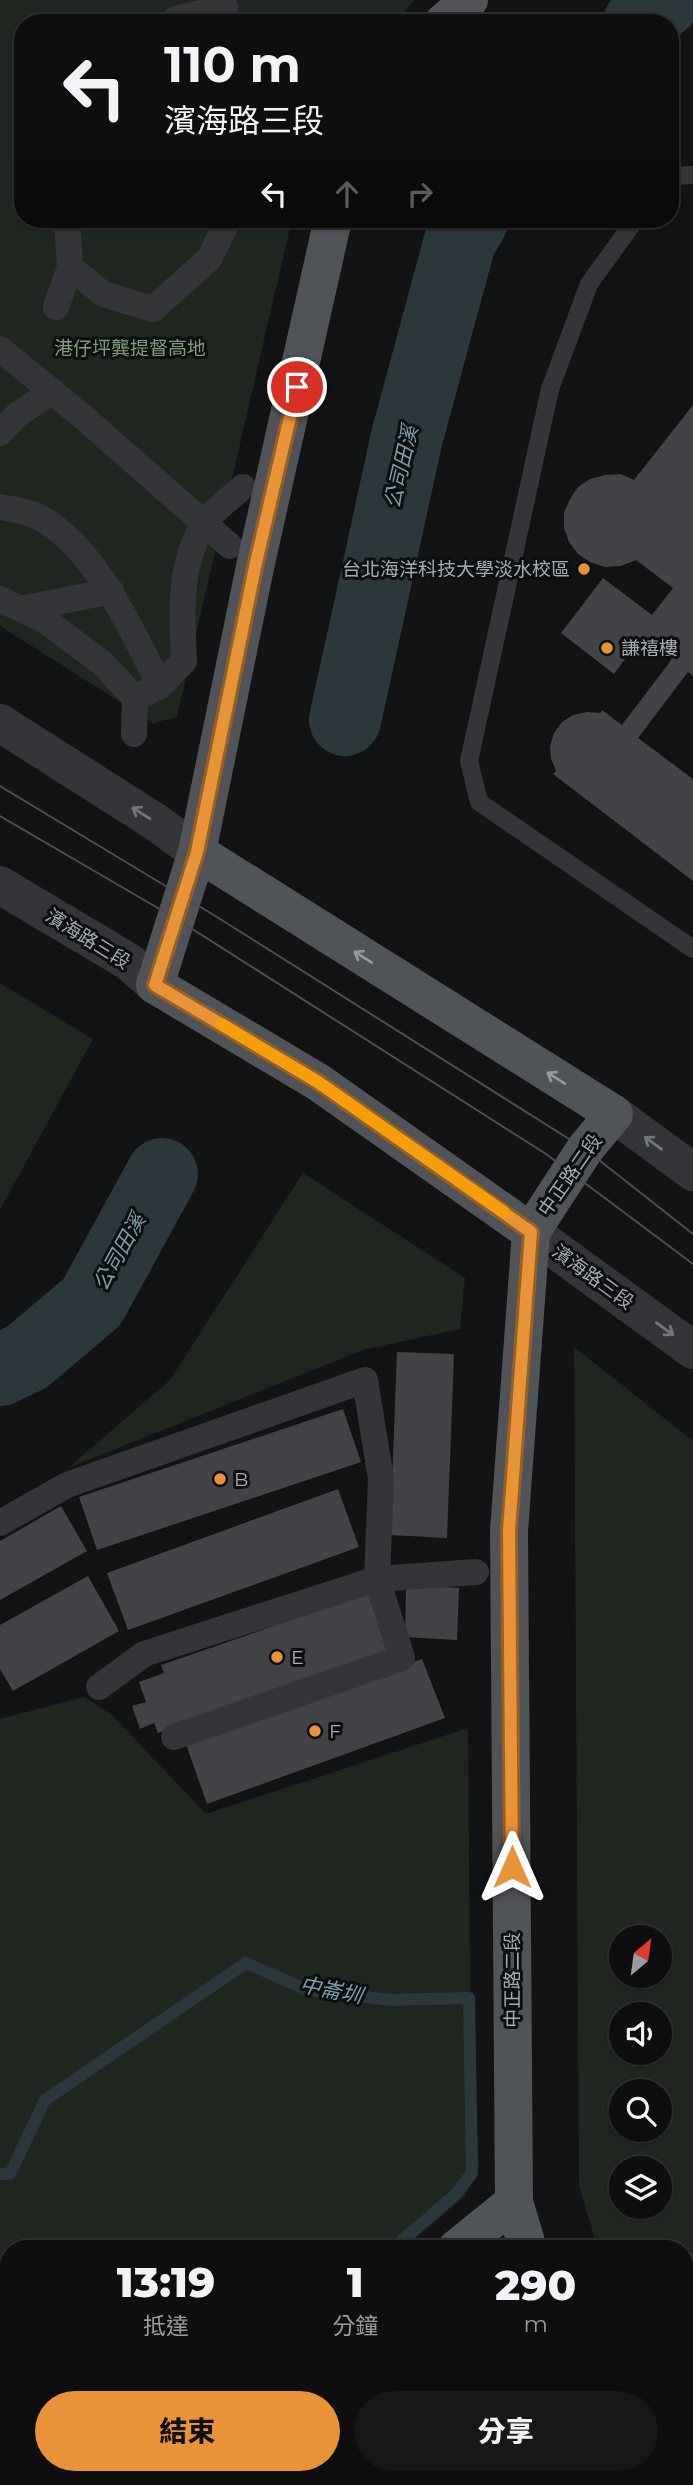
<!DOCTYPE html>
<html lang="zh-TW">
<head>
<meta charset="utf-8">
<style>
	body { margin:0; font-family:Montserrat,"Noto Sans TC",sans-serif; background:#171718; color:#f1f3f6; height:100vh; display:flex; flex-direction:column; font-size:26px; white-space:nowrap }
	* { box-sizing:border-box; margin:0 }
	p { font-size:23px; color:#9b9c9e }
	.icon { flex:none; width:38px; height:38px; fill:none; stroke:currentColor; stroke-width:2; stroke-linecap:round; stroke-linejoin:round }
	.map { position:relative; flex:1; overflow:hidden }
	.panel { position:absolute; left:0px; top:2240px; width:693px; height:245px; display:flex; flex-direction:column; background:#0e0e0f; border-radius:28px 28px 0 0; box-shadow:0 2px 5px #0004,0 0 0 2px #2e2e2f }
	.panel>* { flex:none }
	.banner { position:absolute; left:14px; top:14px; width:665px; height:214px; border-radius:28px; box-shadow:0 2px 5px #0004,0 0 0 2px #2e2e2f; background:#0e0e0f; color:#f1f3f6; overflow:hidden }
	.needle { width:46px; rotate:29deg }
	.controls { position:absolute; left:609px; top:1925px; display:grid; gap:14px }
	.controls a { display:grid; place-items:center; width:63px; height:63px; border-radius:50%; background:#0e0e0f; box-shadow:0 2px 5px #0004,0 0 0 2px #2e2e2f; font-size:35px }
	.pin { position:absolute; display:grid; place-items:center; width:60px; height:60px; color:#fff; margin:-30px; border:4px solid #fff; border-radius:50%; box-shadow:0 2px 7px #0007 }
	.me { position:absolute; width:77px; margin:-38px; rotate:0deg; stroke-linejoin:round; filter:drop-shadow(0 0 5px #0008) }
	.turn { display:flex; align-items:center; gap:24px; height:147px; padding:0 35px; font-size:32px }
	.turn .icon { width:91px; height:91px; stroke-width:2.5 }
	.turn b { display:block; font-size:49px; line-height:60px }
	.lanes { display:flex; align-items:center; height:66px; padding:0 35px; background:#0003; justify-content:center; gap:35px; direction:ltr }
	.lanes .off { opacity:.35 }
	.eta { display:flex; justify-content:space-evenly; align-items:center; height:119px; text-align:center }
	.eta b { font-size:42px; font-weight:800; line-height:49px }
	.button { display:flex; gap:14px; margin-top:auto; padding:14px 35px }
	.button a { flex:1; height:80px; border-radius:42px; background:#e89337; color:#111; font-size:28px; font-weight:800; line-height:80px; text-align:center }
	.button a+a { background:#171718; color:#f1f3f6 }
	.map>svg:first-child { display:block }
	.green { fill:#1f261f; fill-rule:evenodd }
	.lines { fill:none; stroke-linecap:round; stroke-linejoin:round }
	.stream { stroke:#2c373c; stroke-width:12 }
	.river { stroke:#2c373c; stroke-width:72 }
	.building { fill:#414347 }
	.service { stroke:#343539; stroke-width:18 }
	.pedestrian { stroke:#343539; stroke-width:26 }
	.minor { stroke:#343539; stroke-width:37 }
	.tertiary { stroke:#343539; stroke-width:38 }
	.primary { stroke:#505357; stroke-width:38 }
	.tram { stroke:#4b4d52; stroke-width:2 }
	.oneway { stroke:#72767d }
	.oneway2 { stroke:#9499a1 }
	.route-casing { stroke:#976024; stroke-width:18 }
	.route { stroke:#e89337; stroke-width:12 }
	.slow { stroke:#f59e0b; stroke-width:12 }
	.poi-dot { fill:#e89337; stroke:#0d0e0f; stroke-width:2.5 }
	.labels { text-anchor:middle; dominant-baseline:central; stroke-width:6; stroke-linejoin:round; paint-order:stroke }
	.park-label { font-size:19px; fill:#7f9e7c; stroke:#0d0e0f }
	.poi-label { font-size:19px; fill:#a5abb4; stroke:#0d0e0f; text-anchor:start }
	.street-label { font-size:19px; fill:#a5abb4; stroke:#0d0e0f }
	.water-label { font-size:21px; font-style:italic; fill:#7d9ead; stroke:#0d0e0f }
</style>
</head>
<body>
<div class="map">
<svg width="693" height="2485" viewBox="0 0 693 2485">
	<rect width="100%" height="100%" fill="#121314"/>
	<path class="green" d="M0 0H415L394 23H23V219H292L177 717 153 723 0 626Z
		M0 983 93 1039 0 1210Z
		M303 1173 465 1278 460 1329 363 1350 68 1468 170 1380Z
		M574 1347 693 1441V2485H667L665 2476H684V2249H598L579 2186ZM621 1937H660V1976H621ZM621 2014H660V2053H621ZM621 2091H660V2130H621ZM621 2168H660V2207H621Z
		M84 1697 112 1715 206 1814 468 1728 470 1983 479 2167 465 2196 403 2249H9V2375L0 2384V1719Z
		M0 2433 9 2443V2476H36L44 2485H0Z"/>
	<g class="lines">
		<path class="stream" d="M0 2174H10L45 2100 246 1963 305 1989 390 2000 469 1998 472 2173 456 2194 392 2249
			M0 2402 9 2392"/>
		<path class="river" d="M639 23 665 0
			M345 720 407 437 460 241 473 219
			M0 1370 27 1357 92 1302 162 1174"/>
	</g>
	<path class="building" d="M693 405V676L688 672 638 738 693 779V881L553 774 556 771 551 759 550 746 554 733 562 722 573 715 587 712 600 713 602 710 622 725 672 659 642 636 614 674 561 633 603 578 652 615 673 588 636 560 621 566 605 567 590 562 578 554 569 542 564 528V513L570 499 578 487 590 479 605 475 621 474 634 480Z
		M397 1352 454 1354 447 1538 390 1535Z
		M343 1409 361 1462 97 1550 79 1497Z
		M338 1489 359 1547 128 1630 107 1573Z
		M61 1506 87 1551 0 1600V1541Z
		M88 1576 119 1631 13 1691 0 1669V1625Z
		M406 1585 459 1588 457 1640 405 1637Z
		M372 1592 392 1650 158 1733 154 1723 140 1729 132 1706 146 1702 139 1682 164 1673 161 1665Z
		M422 1659 445 1718 207 1804 186 1744Z"/>
	<g class="lines">
		<path class="service" d="M670 181 675 176 693 175
			M636 219 589 284 550 389 469 761 479 802 693 949"/>
		<path class="pedestrian" d="M172 23 176 19 225 7
			M67 219 70 267 103 294 153 309 209 259 229 219
			M56 307 70 267
			M0 349 82 416 230 546
			M0 433 17 415 52 391
			M0 507C12 509 26 511 37 516 95 545 132 631 160 686L135 698 134 734
			M0 599 46 621 102 663 135 698
			M22 609 111 591
			M160 686 184 661C182 615 178 565 204 524 213 510 231 498 243 487
			M0 1523 67 1485 365 1380 381 1479 377 1579 402 1658 174 1737
			M99 1687 144 1654 377 1579 476 1572"/>
		<path class="minor" d="M589 2476 591 2485"/>
		<path class="tertiary" d="M0 723 154 821 197 852
			M0 885 129 962 155 985
			M614 1114 693 1172
			M531 1232 693 1350"/>
		<path class="primary" d="M443 23 469 0
			M333 219 255 567 197 852 155 985 318 1082 531 1232
			M197 852 614 1114 585 1149 531 1232 509 1531 514 2202 528 2249
			M456 2249 514 2202
			M166 2485 177 2476
			M241 2485 252 2476"/>
		<path class="tram" d="M0 786 217 917 585 1149 693 1234
			M0 816 175 918 546 1154 693 1264"/>
	</g>
	<defs><path id="oneway-shaft" d="M-6 0H5M1.5-3L5.5 0L1.5 3" fill="none" stroke-width="1.6" stroke-linecap="round" stroke-linejoin="round" transform="scale(1.75)"/></defs>
	<g class="oneway">
		<use href="#oneway-shaft" transform="translate(141 813) rotate(-148)"/>
		<use href="#oneway-shaft" transform="translate(653 1143) rotate(-144)"/>
		<use href="#oneway-shaft" transform="translate(665 1329) rotate(36)"/>
	</g>
	<g class="oneway2">
		<use href="#oneway-shaft" transform="translate(363 957) rotate(-148)"/>
		<use href="#oneway-shaft" transform="translate(556 1078) rotate(-148)"/>
	</g>
	<g class="lines">
		<defs>
			<path id="route" d="M297 387 255 567 197 852 155 985 318 1082 531 1232 509 1531 512 1867"/>
		</defs>
		<use href="#route" class="route-casing"/>
		<use href="#route" class="route"/>
		<path class="slow" d="M221 1024 318 1082 504 1212"/>
	</g>
	<g class="poi-dot">
		<circle cx="584" cy="569" r="7"/>
		<circle cx="607" cy="648" r="7"/>
		<circle cx="220" cy="1479" r="7"/>
		<circle cx="277" cy="1657" r="7"/>
		<circle cx="315" cy="1731" r="7"/>
	</g>
	<g class="labels">
		<g class="park-label">
			<text x="130" y="348">港仔坪龔提督高地</text>
		</g>
		<g class="poi-label">
			<text x="570" y="569" text-anchor="end">台北海洋科技大學淡水校區</text>
			<text x="621" y="648">謙禧樓</text>
			<text x="234" y="1479">B</text>
			<text x="291" y="1657">E</text>
			<text x="329" y="1731">F</text>
		</g>
		<g class="street-label">
			<text transform="translate(88 939) rotate(32)">濱海路三段</text>
			<text transform="translate(570 1175) rotate(-55)">中正路二段</text>
			<text transform="translate(593 1277) rotate(36)">濱海路三段</text>
			<text transform="translate(512 1980) rotate(-90)">中正路二段</text>
		</g>
		<g class="water-label">
			<text transform="translate(401 467) rotate(-77)">公司田溪</text>
			<text transform="translate(119 1252) rotate(-61)">公司田溪</text>
			<text transform="translate(331 1990) rotate(11)">中崙圳</text>
		</g>
	</g>
</svg>
<div class="controls">
<a><svg class="needle" viewBox="-14 -14 28 28"><path d="M0-13l5 13h-10z" fill="#e53935"/><path d="M0 13l5-13h-10z" fill="#9b9c9e"/></svg></a>
<a><svg class="icon" aria-label="sound" viewBox="0 0 24 24"><path d="M4 9h4l5-4v14l-5-4H4zM17 9q2 3 0 6"/></svg></a>
<a><svg class="icon" aria-label="search" viewBox="0 0 24 24"><circle cx="10" cy="10" r="6"/><path d="M15 15l6 6"/></svg></a>
<a><svg class="icon" aria-label="layers" viewBox="0 0 24 24"><path d="M12 4l9 5-9 5-9-5zM3 14l9 5 9-5"/></svg></a>
</div>
<div class="pin" style="left:297px;top:387px;background:#d93025"><svg class="icon" aria-label="arrive" viewBox="0 0 24 24"><path d="M6 21V4h12l-3 4 3 4H6"/></svg></div>
<svg class="me" style="left:512px;top:1867px" viewBox="-20 -20 40 40"><path d="M0-17L14 15 0 8-14 15z" fill="#e89337" stroke="#fff" stroke-width="4"/></svg>
<div class="banner">
<div class="turn"><svg class="icon" aria-label="left" viewBox="0 0 24 24"><path d="M17 20v-9H6M10 6l-5 5 5 5"/></svg><div><b>110 m</b>濱海路三段</div></div>
<div class="lanes"><svg class="icon" aria-label="left" viewBox="0 0 24 24"><path d="M17 20v-9H6M10 6l-5 5 5 5"/></svg><svg class="icon off" aria-label="ahead" viewBox="0 0 24 24"><path d="M12 20V5M6 11l6-6 6 6"/></svg><svg class="icon off" aria-label="right" viewBox="0 0 24 24"><path d="M7 20v-9h11M14 6l5 5-5 5"/></svg></div>
</div>
<section class="panel">
<div class="eta">
<div><b>13:19</b><p>抵達</p></div>
<div><b>1</b><p>分鐘</p></div>
<div><b>290</b><p>m</p></div>
</div>
<div class="button"><a>結束</a><a>分享</a></div>
</section>
</div>
</body>
</html>
